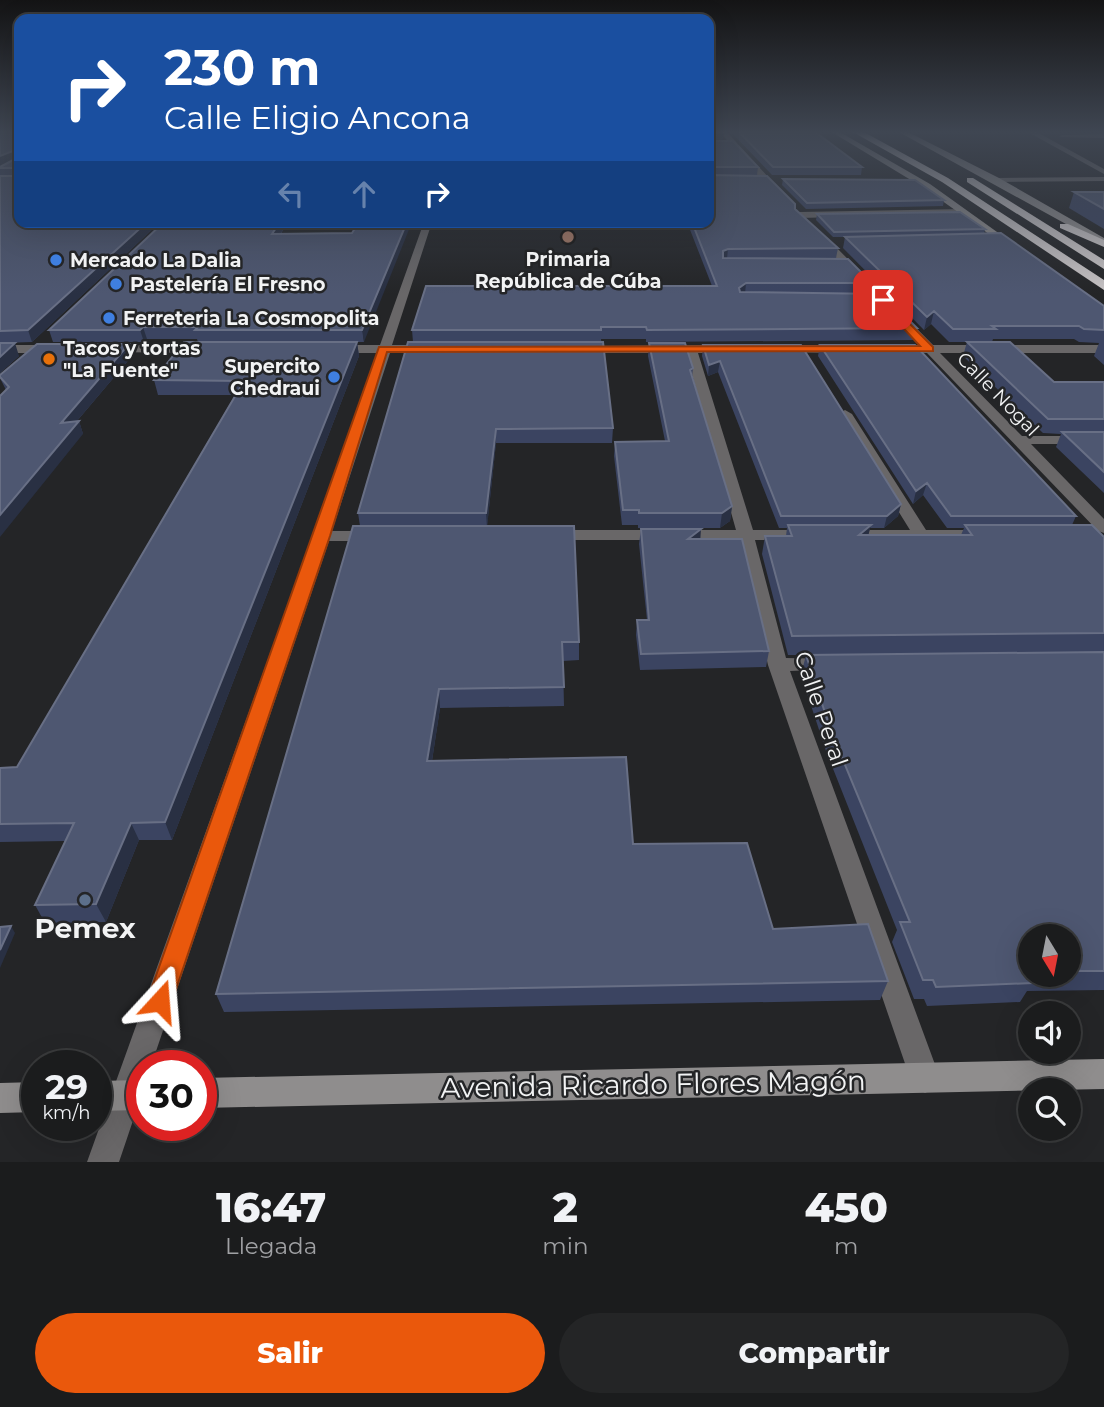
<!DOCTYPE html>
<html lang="es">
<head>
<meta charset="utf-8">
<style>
	body { margin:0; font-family:Montserrat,sans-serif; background:#242526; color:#f1f3f6; height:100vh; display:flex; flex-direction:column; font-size:26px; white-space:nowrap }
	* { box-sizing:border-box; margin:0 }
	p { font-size:23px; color:#a0a1a4 }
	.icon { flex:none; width:38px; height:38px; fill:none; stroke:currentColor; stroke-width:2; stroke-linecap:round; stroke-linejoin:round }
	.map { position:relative; height:1162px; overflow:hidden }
	.sheet { display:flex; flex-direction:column; background:#1b1c1d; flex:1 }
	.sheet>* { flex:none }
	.top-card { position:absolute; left:14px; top:14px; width:700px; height:214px; border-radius:14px; box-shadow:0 7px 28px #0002,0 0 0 2px #393a3b; background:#1a4fa0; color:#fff; overflow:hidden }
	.needle { width:46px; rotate:170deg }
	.controls { position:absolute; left:1018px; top:924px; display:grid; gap:14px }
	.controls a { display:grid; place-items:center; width:63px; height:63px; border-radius:50%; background:#1b1c1d; box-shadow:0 7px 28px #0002,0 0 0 2px #393a3b; font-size:35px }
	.speed { position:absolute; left:21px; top:1050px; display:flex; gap:14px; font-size:35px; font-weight:700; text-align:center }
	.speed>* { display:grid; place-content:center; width:91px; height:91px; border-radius:50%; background:#1b1c1d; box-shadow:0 7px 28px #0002,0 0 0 2px #393a3b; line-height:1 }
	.speed small { font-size:18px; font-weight:400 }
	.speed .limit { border:10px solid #d22; background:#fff; color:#111 }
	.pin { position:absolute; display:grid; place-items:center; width:60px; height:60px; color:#fff; margin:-30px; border-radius:14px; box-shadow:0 4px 10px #0006 }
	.me { position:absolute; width:77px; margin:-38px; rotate:19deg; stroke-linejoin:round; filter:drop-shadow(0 0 5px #0008) }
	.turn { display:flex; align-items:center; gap:24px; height:147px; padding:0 35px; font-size:32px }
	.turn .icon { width:91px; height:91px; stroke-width:2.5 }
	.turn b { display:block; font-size:49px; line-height:60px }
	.lanes { display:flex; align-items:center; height:66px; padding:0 35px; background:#0003; justify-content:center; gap:35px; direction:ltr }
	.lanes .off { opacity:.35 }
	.eta { display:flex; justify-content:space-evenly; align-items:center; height:119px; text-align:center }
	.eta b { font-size:42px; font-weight:800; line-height:49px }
	.primary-button { display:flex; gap:14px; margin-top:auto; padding:14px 35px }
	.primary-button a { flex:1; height:80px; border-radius:42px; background:#ea580c; color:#fff; font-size:28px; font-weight:800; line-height:80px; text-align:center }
	.primary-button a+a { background:#242526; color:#f1f3f6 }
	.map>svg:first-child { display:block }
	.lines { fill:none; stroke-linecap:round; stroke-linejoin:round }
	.minor { fill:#696768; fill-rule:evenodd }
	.secondary { fill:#8f8d8d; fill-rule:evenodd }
	.motorway { fill:#c8c4c5; fill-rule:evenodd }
	.wall { fill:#3b4461; fill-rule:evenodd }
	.shaded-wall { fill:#293043 }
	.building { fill:#4e5771; stroke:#686f85; stroke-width:2 }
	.route { fill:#ea580c; stroke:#983908; stroke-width:2 }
	.education-dot { fill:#8d6e63; stroke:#242527; stroke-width:2.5 }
	.shop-dot { fill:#3f7fe0; stroke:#242527; stroke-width:2.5 }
	.food-dot { fill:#e8710a; stroke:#242527; stroke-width:2.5 }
	.service-dot { fill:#5c6f8a; stroke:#242527; stroke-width:2.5 }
	.labels { text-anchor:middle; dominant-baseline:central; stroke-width:5; stroke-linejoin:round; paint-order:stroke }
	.far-poi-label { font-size:19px; font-weight:bold; fill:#f2f3f4; stroke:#242527; text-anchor:start }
	.far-street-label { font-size:19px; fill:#f2f3f4; stroke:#242527 }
	.street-label { font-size:23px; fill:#f2f3f4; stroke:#242527 }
	.near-poi-label { font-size:28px; font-weight:bold; fill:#f2f3f4; stroke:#242527 }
	.near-street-label { font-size:28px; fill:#f2f3f4; stroke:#242527 }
</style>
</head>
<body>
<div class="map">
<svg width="1104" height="1162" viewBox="0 0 1104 1162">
	<rect width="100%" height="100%" fill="#242527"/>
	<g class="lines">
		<path class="minor" d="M719 131H726L780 190V194H774Z
			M1026 131H1035L1104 169V174Z
			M1104 134V138L1059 137 1062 135Z
			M1104 177V181L996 182 992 180 996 178Z
			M965 209 962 214 799 218 795 215 799 212Z
			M424 222H432L392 345H427L433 349 427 353H390L332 531H373L381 536 373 541H329L151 1066H142V1094L119 1162H87L378 353H336L330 349 336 345H380Z
			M818 235H824L933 345H1104V353H940L1022 436H1104V444H1031L1104 519V533L1098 531 927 353 892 352 890 349 896 345H920L818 239Z
			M0 345H52L58 349 52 353H0Z
			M108 345H203L209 349 203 353 104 352V346Z
			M780 345H843L849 349 843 353 776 352 774 349Z
			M577 346 724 345 730 349 724 353H698L753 530H810L818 535 810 540H755L786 658 835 659 838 664 835 669 790 671 940 1078 935 1088 925 1093 915 1088 910 1078 768 665 739 540H551L543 535 551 530H736L686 353H581L575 349Z
			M845 410 852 414 926 530H985L993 535 991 538H839L837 535 845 530H910L838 414Z"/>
		<path class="secondary" d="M830 131H838L930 184 1018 247 1010 249 924 188Z
			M897 131H906L999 178 1104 238V245Z
			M1104 1059V1089L201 1108V1078Z
			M142 1080V1110L96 1111V1081Z
			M37 1082V1112L0 1113V1083Z"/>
		<path class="motorway" d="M851 131H862L948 178 1104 280V290L942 182Z
			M967 178H973L1104 260V269L967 182Z
			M1060 224H1068L1104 240V247L1060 228Z"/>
	</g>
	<path class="wall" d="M19 131V222H160L32 342 3 343 19 356 0 373V168Z
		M709 131 723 140 712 141 758 167 757 175 838 248 836 258 872 283 870 294 917 328 914 340 646 342V339H601L613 428 612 443H496L487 526 579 642V660L563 661 564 706 440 708 432 761 633 844 773 929 888 981 880 1000 224 1012 216 994 360 526 358 513 413 342 412 330 712 286 687 222H709Z
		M730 131H814L862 167 861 175H772Z
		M783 179 944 200 943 206 806 209 782 185Z
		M1074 192H1104V229L1069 208Z
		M817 214 985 229 984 234 1104 306V365L1094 356 1099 343 1079 342 1074 339H993L992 342 1054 382H1104V493L1056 447 1061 434 1043 433 963 356 967 342H949L931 324 924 330 843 248 845 237H851H833L816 220Z
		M164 222H283L284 228 281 234 352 233 364 342H357L359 356 172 840H139L106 922 45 923 35 905 65 841 0 842V768L17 767 235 395H158L154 380 198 342 197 339H147L144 342H53L49 330Z
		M649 343 693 368 692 377 732 506 730 521 720 528H638V525H622L614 456 615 442 665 441 648 356Z
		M703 345 901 504 898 516 884 528H870L868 535H961L964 528H947L923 495 913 504 818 356 820 345 1076 516 1072 525 1104 537V990L1027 991 1020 1002 927 1006 924 999H914L892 942 897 930 826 751 801 675 806 655H788L762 554 765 536H786L787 528H779L718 372 708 376 702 356ZM1031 936H1069V975H1031Z
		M132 356 77 421H79L83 434 6 390 0 378V375Z
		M641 529 700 539 769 651 766 667 640 670 636 635 637 620H647L639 544Z"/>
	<path class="shaded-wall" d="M724 132 723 140 709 141V133Z
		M18 149 19 158 0 166V156Z
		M147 222H160L32 342 28 330Z
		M280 222H283L284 228 274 244 272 234Z
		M407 222H412L364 342 362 330Z
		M728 249 727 259 722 261 723 251Z
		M746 283 745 294 737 299 739 288Z
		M934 311 931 324 924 330 927 317Z
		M143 327 147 339 144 342 140 330Z
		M357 342 359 356 172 840 165 822Z
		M15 343 19 356 0 373V357Z
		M129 344 132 356 65 435 61 423Z
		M720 361 718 372 708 376 709 365Z
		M79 421 83 434 0 537V515Z
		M496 429V443L487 528 486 513Z
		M927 483 923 495 913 504 916 491Z
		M901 504 898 516 884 528 887 516Z
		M732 506 730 521 720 528 722 513Z
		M871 525 866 544 859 535Z
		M701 529 700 544 688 539Z
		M439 689 440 708 429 780 427 761Z
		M131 823 139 840 106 922 96 904Z
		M11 926 15 933 0 968V950Z"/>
	<path class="building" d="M0 131H19V222H147L28 330 0 331V176H18V168H0V167L17 158 18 149 0 156Z
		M709 131H724V132L709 133Z
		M738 131H814L862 167H773Z
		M709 141H733L758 167H710L709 172Z
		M709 175 767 176 795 204V209L838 248 728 249 723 251V258L848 259 872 283H746L739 288 740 292 883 294 917 328 647 330 646 327H601V330H412L426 286H717L692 222H709Z
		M783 179 915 180 944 200 807 203Z
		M1074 192H1104V209Z
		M960 212 985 229 834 232 817 214Z
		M164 222H280L272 234 352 233 359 222H407L362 330H195L198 327H143L140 330H49Z
		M1001 233 1104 306V330L1084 329 1079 326H992L996 329H953L934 311 927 317 845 237Z
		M184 342H357L165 822 131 823 96 904 35 905 74 823 0 824V768L17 767 244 381 154 380Z
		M408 342H603L613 428 496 429 486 513H358Z
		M967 342H1010L1054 382H1104V419H1048Z
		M0 343H15L0 357Z
		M649 343H685L693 368 690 370 732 506 722 513H639V510H623L615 442 669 441Z
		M37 344H129L61 423 79 421 0 515V396L9 387 0 377V375Z
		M703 345H801L901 504 887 516H781L720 361 709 365Z
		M820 345H915L1076 516H951L927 483 916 491Z
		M1062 432H1104V472Z
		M788 525H871L859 535H972L965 525H1092L1104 537V633L792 636 765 536H792Z
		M353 526H574L579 642H562L564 687 439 689 427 761 626 757 633 844 747 843 773 929 868 924 888 981 216 994Z
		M641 529H701L688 539H742L769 651 641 654 637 620H649Z
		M1104 652V971H1069V936H1031V972H1027L1032 983 936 987 933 980H923L900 922H910L831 731 806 655Z
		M11 926 0 950V927Z"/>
	<linearGradient id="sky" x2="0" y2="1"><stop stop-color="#141415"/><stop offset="0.45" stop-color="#3f4652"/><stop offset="1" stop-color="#3f4652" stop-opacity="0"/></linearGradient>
	<rect width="1104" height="294" fill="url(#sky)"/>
	<path class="route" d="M883 297 933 347V351L387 352 330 536 172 1001 168 1009 160 1013 151 1009 147 1001 379 347 920 346 879 302Z"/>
	<circle class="education-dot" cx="568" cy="237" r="7"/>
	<g class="shop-dot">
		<circle cx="56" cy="260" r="7"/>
		<circle cx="116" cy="284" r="7"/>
		<circle cx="109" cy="318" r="7"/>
		<circle cx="334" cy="377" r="7"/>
	</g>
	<circle class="food-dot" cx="49" cy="359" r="7"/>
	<circle class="service-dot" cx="85" cy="900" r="7"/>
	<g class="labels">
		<g class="far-poi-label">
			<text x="568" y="259" text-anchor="middle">Primaria<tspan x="568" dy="22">República de Cúba</tspan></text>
			<text x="70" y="260">Mercado La Dalia</text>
			<text x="130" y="284">Pastelería El Fresno</text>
			<text x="123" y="318">Ferreteria La Cosmopolita</text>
			<text x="63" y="348">Tacos y tortas<tspan x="63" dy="22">"La Fuente"</tspan></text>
			<text x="320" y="366" text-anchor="end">Supercito<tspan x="320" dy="22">Chedraui</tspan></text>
		</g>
		<g class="far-street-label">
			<text transform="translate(998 394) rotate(46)">Calle Nogal</text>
		</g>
		<g class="street-label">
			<text transform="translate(821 709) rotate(71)">Calle Peral</text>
		</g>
		<g class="near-poi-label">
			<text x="85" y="928">Pemex</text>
		</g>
		<g class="near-street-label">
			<text transform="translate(653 1084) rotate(-1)">Avenida Ricardo Flores Magón</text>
		</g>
	</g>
</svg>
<div class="controls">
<a><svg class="needle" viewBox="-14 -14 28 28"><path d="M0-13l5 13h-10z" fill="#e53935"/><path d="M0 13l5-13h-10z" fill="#a0a1a4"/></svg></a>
<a><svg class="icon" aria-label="sound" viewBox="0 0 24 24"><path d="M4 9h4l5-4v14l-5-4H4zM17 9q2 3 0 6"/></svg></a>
<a><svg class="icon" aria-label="search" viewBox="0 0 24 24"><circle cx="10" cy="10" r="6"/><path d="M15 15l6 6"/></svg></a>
</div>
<div class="speed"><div>29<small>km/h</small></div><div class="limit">30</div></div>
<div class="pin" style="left:883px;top:300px;background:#d93025"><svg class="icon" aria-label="arrive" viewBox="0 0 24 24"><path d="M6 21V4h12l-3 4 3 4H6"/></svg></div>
<svg class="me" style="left:160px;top:1001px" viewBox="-20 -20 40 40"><path d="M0-17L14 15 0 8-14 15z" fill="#ea580c" stroke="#fff" stroke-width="4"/></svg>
<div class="top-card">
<div class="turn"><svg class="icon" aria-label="right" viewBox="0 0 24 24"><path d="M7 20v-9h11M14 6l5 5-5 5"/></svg><div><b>230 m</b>Calle Eligio Ancona</div></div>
<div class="lanes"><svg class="icon off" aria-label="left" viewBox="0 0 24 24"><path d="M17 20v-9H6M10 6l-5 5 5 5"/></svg><svg class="icon off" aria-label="ahead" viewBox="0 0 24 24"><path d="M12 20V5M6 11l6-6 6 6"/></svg><svg class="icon" aria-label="right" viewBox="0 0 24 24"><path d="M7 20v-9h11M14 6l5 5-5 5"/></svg></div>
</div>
</div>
<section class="sheet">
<div class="eta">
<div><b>16:47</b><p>Llegada</p></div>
<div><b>2</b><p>min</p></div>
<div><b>450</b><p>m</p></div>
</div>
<div class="primary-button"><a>Salir</a><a>Compartir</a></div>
</section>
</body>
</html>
